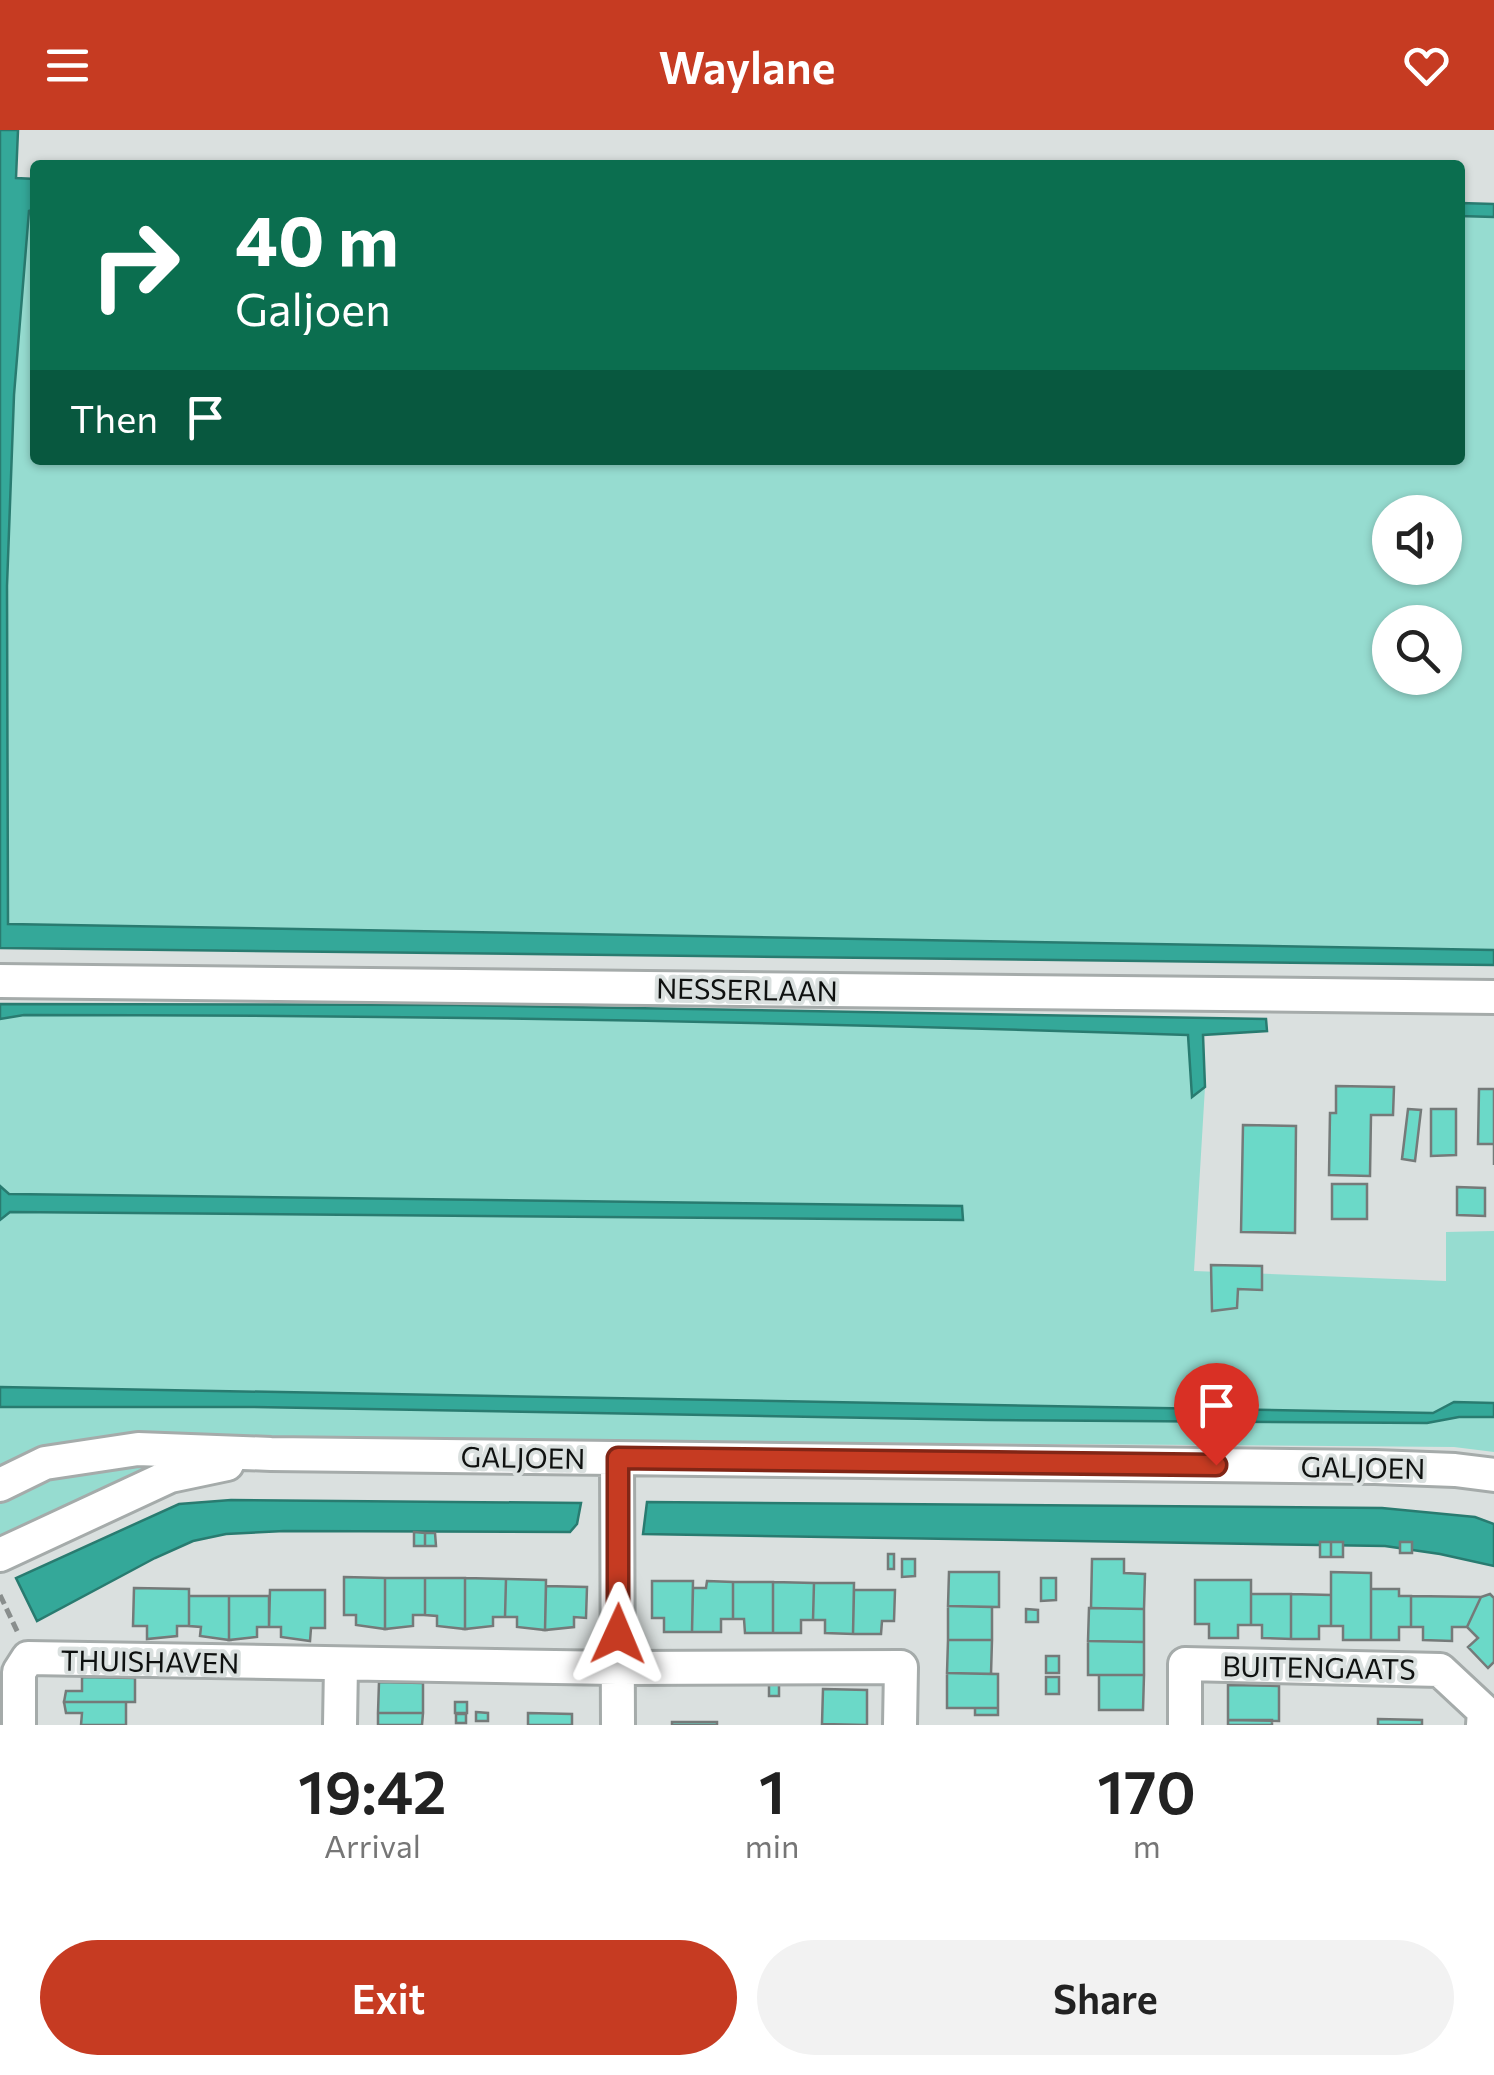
<!DOCTYPE html>
<html lang="en">
<head>
<meta charset="utf-8">
<style>
	body { margin:0; font-family:Commissioner,sans-serif; background:#f2f2f2; color:#222; height:100vh; display:flex; flex-direction:column; font-size:38px; white-space:nowrap }
	* { box-sizing:border-box; margin:0 }
	p { font-size:32px; color:#767676 }
	.icon { flex:none; width:55px; height:55px; fill:none; stroke:currentColor; stroke-width:2; stroke-linecap:round; stroke-linejoin:round }
	.map { position:relative; height:1595px; overflow:hidden }
	.details { display:flex; flex-direction:column; background:#fff; flex:1 }
	.details>* { flex:none }
	.top-card { position:absolute; left:30px; top:30px; width:1435px; height:305px; border-radius:10px; box-shadow:0 2px 8px #0004; background:#0b6e4f; color:#fff; overflow:hidden }
	.tools { position:absolute; left:1372px; top:365px; display:grid; gap:20px }
	.tools a { display:grid; place-items:center; width:90px; height:90px; border-radius:50%; background:#fff; box-shadow:0 2px 8px #0004; font-size:50px }
	.pin { position:absolute; display:grid; place-items:center; width:85px; height:85px; color:#fff; margin:-102px -42px; border-radius:50% 50% 50% 0; rotate:-45deg; box-shadow:0 0 10px #0007 }
	.pin .icon { rotate:45deg }
	.me { position:absolute; width:110px; margin:-55px; rotate:1deg; stroke-linejoin:round; filter:drop-shadow(0 0 8px #0008) }
	.turn { display:flex; align-items:center; gap:35px; height:210px; padding:0 40px; font-size:45px }
	.turn .icon { width:130px; height:130px; stroke-width:2.5 }
	.turn b { display:block; font-size:70px; line-height:85px }
	.then { display:flex; align-items:center; height:95px; padding:0 40px; background:#0003; gap:20px; font-size:38px }
	.eta { display:flex; justify-content:space-evenly; align-items:center; height:170px; text-align:center }
	.eta b { font-size:60px; font-weight:600; line-height:70px }
	.primary-button { display:flex; gap:20px; margin-top:auto; padding:20px 40px }
	.primary-button a { flex:1; height:115px; border-radius:60px; background:#c63b22; color:#fff; font-size:40px; font-weight:600; line-height:115px; text-align:center }
	.primary-button a+a { background:#f2f2f2; color:#222 }
	header { display:flex; justify-content:space-between; align-items:center; height:130px; padding:0 40px; background:#c63b22; color:#fff; font-size:45px; font-weight:600 }
	.map>svg:first-child { display:block }
	.green { fill:#96dcd0; fill-rule:evenodd }
	.water { fill:#34a899; stroke:#297b70; stroke-width:2.5 }
	.building { fill:#6bd9c8; stroke:#757a79; stroke-width:2.5 }
	.lines { fill:none; stroke-linecap:round; stroke-linejoin:round }
	.minor-casing { stroke:#a5abaa; stroke-width:38 }
	.path { stroke:#898e8d; stroke-width:5; stroke-dasharray:10 5; stroke-linecap:butt }
	.minor { stroke:#fff; stroke-width:32 }
	.route-casing { stroke:#812616; stroke-width:25 }
	.route { stroke:#c63b22; stroke-width:18 }
	.labels { text-anchor:middle; dominant-baseline:central; stroke-width:8; stroke-linejoin:round; paint-order:stroke }
	.street-label { font-size:28px; fill:#0f1110; stroke:#dae0df }
</style>
</head>
<body>
<header><svg class="icon" aria-label="menu" viewBox="0 0 24 24"><path d="M4 6h16M4 12h16M4 18h16"/></svg>Waylane<svg class="icon" aria-label="heart" viewBox="0 0 24 24"><path d="M12 20l-8-8c-3-5 5-10 8-4 3-6 11-1 8 4z"/></svg></header>
<div class="map">
<svg width="1494" height="1595" viewBox="0 0 1494 1595">
	<rect width="100%" height="100%" fill="#dae0df"/>
	<path class="green" d="M35 79V330H1460V86L1494 87V820L7 794V456L14 265 29 81ZM1390 382H1445V438H1390ZM1390 492H1445V548H1390Z
		M24 885C413 885 801 892 1189 905L1194 966 1205 957 1194 1141 1446 1151V1102L1494 1101V1273L1454 1272 1434 1283 0 1257V1090L10 1082 962 1089 961 1076 9 1064 0 1056V889Z
		M0 1277H249L988 1290 1427 1293 1459 1287H1494V1322L1454 1317 131 1307C84 1310 43 1318 0 1338Z
		M162 1329 0 1407V1367L50 1344Z"/>
	<path class="water" d="M0 0H18L16 48 35 49V79L29 81 14 265 7 456 8 794 1494 820V835L0 818Z
		M1460 73 1494 74V87L1460 86Z
		M0 874 457 875 1266 889 1267 901 1203 905 1205 957 1192 967 1188 905C800 892 412 885 24 885L0 889Z
		M0 1056 9 1064 962 1076 963 1090 10 1082 0 1090Z
		M0 1257 1433 1283 1454 1272 1494 1273V1287H1459L1427 1293 988 1290 249 1277H0Z
		M231 1370 581 1373 577 1394 570 1402 284 1401 226 1404 193 1411 155 1428 37 1491 16 1448 179 1374Z
		M647 1372 1382 1378 1475 1387 1494 1394V1436L1440 1424 1385 1416 643 1404Z"/>
	<path class="building" d="M1336 956 1394 957 1393 985H1371L1370 1046 1329 1045 1330 983H1336Z
		M1479 959H1494V1035V1014H1478Z
		M1408 979 1421 980 1415 1031 1402 1029Z
		M1431 979H1456V1025L1431 1026Z
		M1243 995 1296 996 1295 1103 1241 1102Z
		M1332 1054H1367V1089H1332Z
		M1457 1057 1485 1058V1086L1457 1085Z
		M1211 1135 1262 1136V1160L1238 1159 1237 1178 1212 1181Z
		M414 1402 425 1403V1416H414Z
		M425 1403H435L436 1416H425Z
		M1320 1412H1331V1427H1320Z
		M1331 1412H1343V1427H1331Z
		M1400 1412H1412V1423H1400Z
		M888 1424H894V1439H888Z
		M902 1429H915V1446L902 1447Z
		M1092 1429H1124V1443L1145 1444 1144 1479 1091 1478Z
		M949 1442H999V1477L948 1476Z
		M1331 1442 1371 1443V1510H1343V1496H1331Z
		M344 1447 385 1448V1499L356 1495V1485H344Z
		M385 1448H425V1485H413V1496L385 1499Z
		M425 1448H465V1499L437 1496V1486L425 1485Z
		M465 1448 506 1449 505 1487H493V1496L465 1499Z
		M1041 1448H1056V1470L1041 1471Z
		M506 1449 546 1450 545 1500 517 1497V1487H505Z
		M1195 1450H1251V1495H1238V1508H1209V1494H1195Z
		M652 1451H693L692 1502H664V1488H652Z
		M707 1451 733 1452V1489H721V1502H692L693 1458H706Z
		M733 1452H773V1503H745L744 1489H733Z
		M773 1452 814 1453 813 1490H801V1503H773Z
		M814 1453H854L853 1504 825 1503V1490H813Z
		M546 1456 587 1457 586 1488 574 1487V1497L545 1500Z
		M134 1458 189 1459V1496H177V1506L147 1509V1496H133Z
		M1371 1459H1399V1466H1411V1497H1399V1510H1371Z
		M270 1460H325V1498H311L310 1511 281 1507V1497H269Z
		M854 1460H895L894 1491H882L881 1504H853Z
		M1251 1464H1291V1509L1262 1508V1495H1251Z
		M1291 1464 1331 1465V1496H1319V1509H1291Z
		M1490 1464 1494 1468V1532L1488 1538 1468 1517 1478 1508 1467 1497 1481 1467Z
		M189 1466H229V1510L200 1506 201 1497 189 1496Z
		M229 1466H269V1497H257V1507L229 1510Z
		M1411 1466 1481 1467 1467 1497H1452V1511L1423 1510V1497H1411Z
		M948 1476 992 1477V1510H948Z
		M1089 1478 1144 1479V1512L1088 1511Z
		M1026 1479 1038 1480V1492H1026Z
		M948 1510H992L991 1544 947 1543Z
		M1088 1511 1144 1512V1545H1088Z
		M1046 1526H1059V1543H1046Z
		M947 1543 998 1544V1578H947Z
		M1099 1545H1144L1143 1580H1099Z
		M82 1547 135 1548V1572H64L66 1561H82Z
		M1046 1547H1059V1564H1046Z
		M379 1552 423 1553V1583H378Z
		M769 1552H779V1566H769Z
		M1228 1555 1279 1556V1591L1228 1590Z
		M823 1559 867 1560V1595L822 1594Z
		M64 1572H126V1595H81L82 1583H66Z
		M455 1572H467V1583H455Z
		M975 1578H998V1585H975Z
		M476 1582 488 1583V1591H476Z
		M378 1583H423L422 1595H378Z
		M528 1583 572 1584V1595H528Z
		M456 1584H466V1593H456Z
		M1378 1589 1422 1590V1595H1378Z
		M1228 1590H1272V1595H1228Z
		M672 1592H717V1595H672Z"/>
	<g class="lines">
		<defs>
			<path id="minor" d="M0 851 1494 867
				M617 1328 618 1595
				M0 1355 45 1333 138 1319 271 1324 1375 1337 1455 1340 1494 1345
				M0 1425 170 1346 227 1334
				M19 1595V1542L28 1528 617 1538 901 1537 900 1595
				M340 1595 341 1535
				M1185 1595V1534L1440 1540 1484 1581 1483 1595"/>
		</defs>
		<use href="#minor" class="minor-casing"/>
		<path class="path" d="M0 1465 18 1503"/>
		<use href="#minor" class="minor"/>
	</g>
	<g class="lines">
		<defs>
			<path id="route" d="M618 1504V1328L1216 1335"/>
		</defs>
		<use href="#route" class="route-casing"/>
		<use href="#route" class="route"/>
	</g>
	<g class="labels">
		<g class="street-label">
			<text transform="translate(747 859) rotate(1)">NESSERLAAN</text>
			<text transform="translate(523 1327) rotate(1)">GALJOEN</text>
			<text transform="translate(1363 1337) rotate(1)">GALJOEN</text>
			<text transform="translate(150 1531) rotate(1)">THUISHAVEN</text>
			<text transform="translate(1319 1537) rotate(1)">BUITENGAATS</text>
		</g>
	</g>
</svg>
<div class="tools">
<a><svg class="icon" aria-label="sound" viewBox="0 0 24 24"><path d="M4 9h4l5-4v14l-5-4H4zM17 9q2 3 0 6"/></svg></a>
<a><svg class="icon" aria-label="search" viewBox="0 0 24 24"><circle cx="10" cy="10" r="6"/><path d="M15 15l6 6"/></svg></a>
</div>
<div class="pin" style="left:1216px;top:1335px;background:#d93025"><svg class="icon" aria-label="arrive" viewBox="0 0 24 24"><path d="M6 21V4h12l-3 4 3 4H6"/></svg></div>
<svg class="me" style="left:618px;top:1504px" viewBox="-20 -20 40 40"><path d="M0-17L14 15 0 8-14 15z" fill="#c63b22" stroke="#fff" stroke-width="4"/></svg>
<div class="top-card">
<div class="turn"><svg class="icon" aria-label="right" viewBox="0 0 24 24"><path d="M7 20v-9h11M14 6l5 5-5 5"/></svg><div><b>40 m</b>Galjoen</div></div>
<div class="then">Then<svg class="icon" aria-label="arrive" viewBox="0 0 24 24"><path d="M6 21V4h12l-3 4 3 4H6"/></svg></div>
</div>
</div>
<section class="details">
<div class="eta">
<div><b>19:42</b><p>Arrival</p></div>
<div><b>1</b><p>min</p></div>
<div><b>170</b><p>m</p></div>
</div>
<div class="primary-button"><a>Exit</a><a>Share</a></div>
</section>
</body>
</html>
